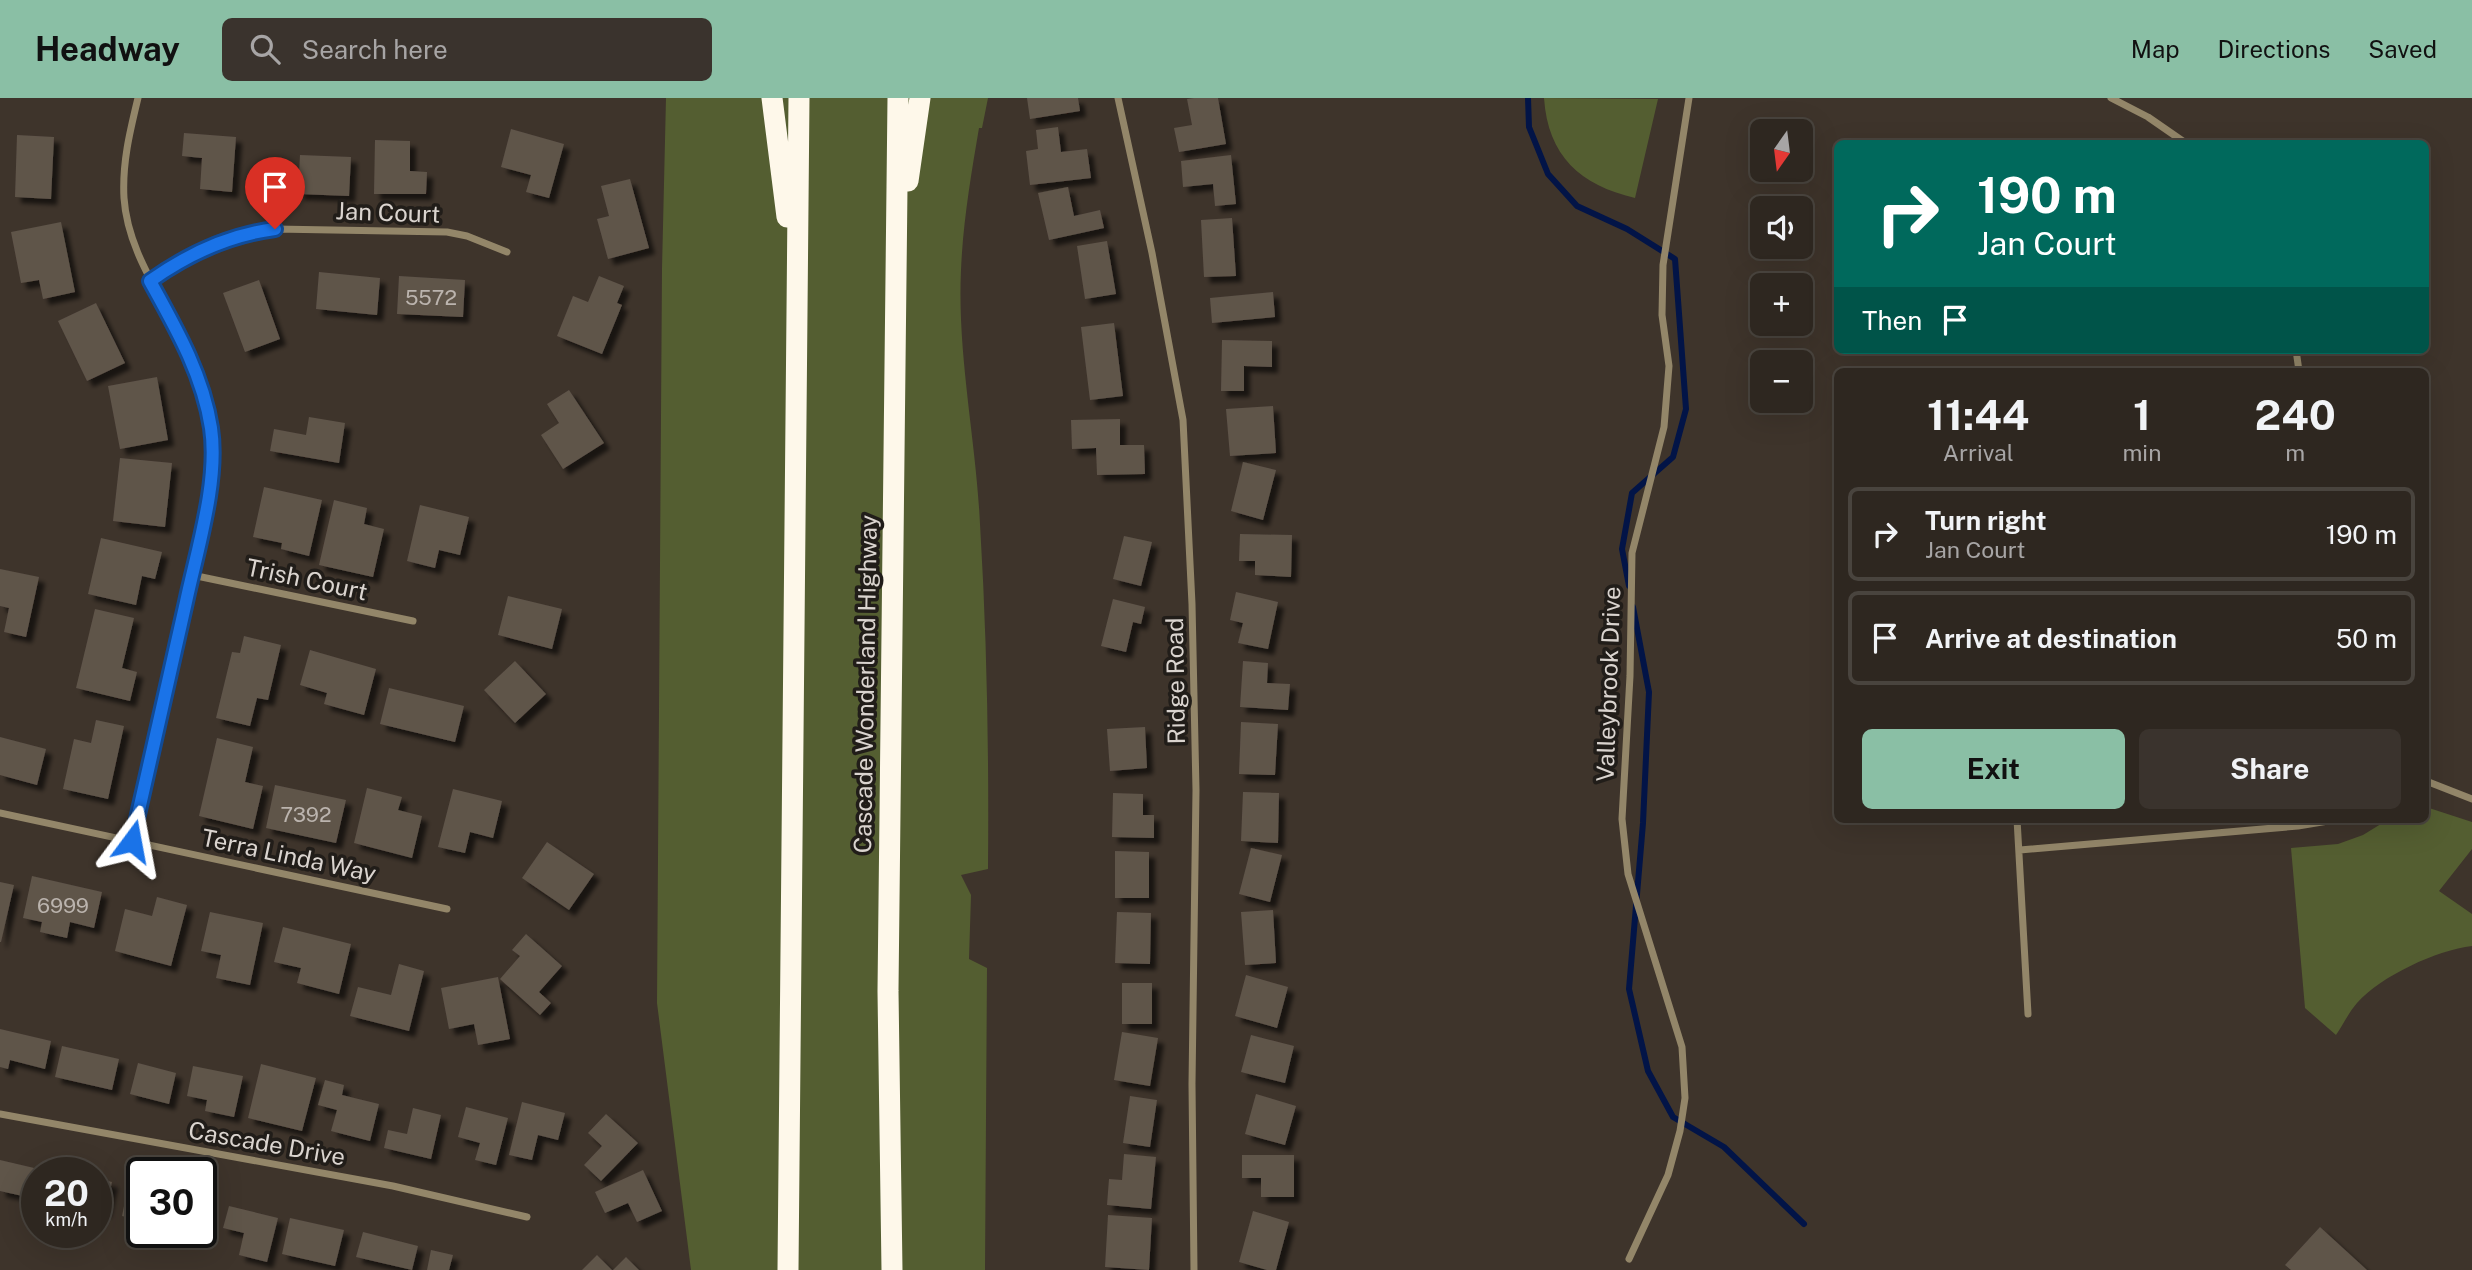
<!DOCTYPE html>
<html lang="en">
<head>
<meta charset="utf-8">
<style>
	body { margin:0; font-family:"Public Sans",sans-serif; background:#3a332d; color:#f1f3f6; height:100vh; display:flex; flex-direction:column; font-size:26px; white-space:nowrap }
	* { box-sizing:border-box; margin:0 }
	p { font-size:23px; color:#a7a5a5 }
	.icon { flex:none; width:38px; height:38px; fill:none; stroke:currentColor; stroke-width:2; stroke-linecap:round; stroke-linejoin:round }
	.map { position:relative; flex:1; overflow:hidden }
	.sheet { position:absolute; left:1834px; top:270px; width:595px; height:455px; display:flex; flex-direction:column; background:#2e2720; border-radius:10px; box-shadow:0 7px 28px #0002,0 0 0 2px #49443e }
	.sheet>* { flex:none }
	.hud { position:absolute; left:1834px; top:42px; width:595px; height:214px; border-radius:10px; box-shadow:0 7px 28px #0002,0 0 0 2px #49443e; background:#00695c; color:#fff; overflow:hidden }
	.needle { width:46px; rotate:194deg }
	.fabs { position:absolute; left:1750px; top:21px; display:grid; gap:14px }
	.fabs a { display:grid; place-items:center; width:63px; height:63px; border-radius:10px; background:#2e2720; box-shadow:0 7px 28px #0002,0 0 0 2px #49443e; font-size:35px }
	.speed { position:absolute; left:21px; top:1059px; display:flex; gap:14px; font-size:35px; font-weight:700; text-align:center }
	.speed>* { display:grid; place-content:center; width:91px; height:91px; border-radius:50%; background:#2e2720; box-shadow:0 7px 28px #0002,0 0 0 2px #49443e; line-height:1 }
	.speed small { font-size:18px; font-weight:400 }
	.speed .limit { border:4px solid #111; border-radius:10px; background:#fff; color:#111 }
	.pin { position:absolute; display:grid; place-items:center; width:60px; height:60px; color:#fff; margin:-72px -30px; border-radius:50% 50% 50% 0; rotate:-45deg; box-shadow:0 0 7px #0007 }
	.pin .icon { rotate:45deg }
	.me { position:absolute; width:77px; margin:-38px; rotate:13deg; stroke-linejoin:round; filter:drop-shadow(0 0 5px #0008) }
	.turn { display:flex; align-items:center; gap:24px; height:147px; padding:0 28px; font-size:32px }
	.turn .icon { width:91px; height:91px; stroke-width:2.5 }
	.turn b { display:block; font-size:49px; line-height:60px }
	.then { display:flex; align-items:center; height:66px; padding:0 28px; background:#0003; gap:14px; font-size:26px }
	.eta { display:flex; justify-content:space-evenly; align-items:center; height:119px; text-align:center }
	.eta b { font-size:42px; font-weight:700; line-height:49px }
	.action { display:flex; gap:14px; margin-top:auto; padding:14px 28px }
	.action a { flex:1; height:80px; border-radius:10px; background:#8abfa5; color:#111; font-size:28px; font-weight:700; line-height:80px; text-align:center }
	.action a+a { background:#3a332d; color:#f1f3f6 }
	ul { padding:0; list-style:none }
	li { display:flex; align-items:center; gap:21px; height:94px; margin:0 14px 10px; padding:0 14px; border:4px solid #49443e; border-radius:10px }
	li div { flex:1 }
	li b { display:block; font-size:26px }
	li em { font-style:normal }
	header { display:flex; align-items:center; gap:42px; box-sizing:border-box; height:98px; padding:0 35px; background:#8abfa5; color:#111 }
	header strong { font-size:33px }
	nav { display:flex; gap:38px; margin-inline-start:auto; font-size:24px }
	.search { width:490px; height:63px; background:#3a332d; display:flex; align-items:center; gap:18px; box-sizing:border-box; padding:0 24px; border-radius:10px; color:#a7a5a5; font-size:26px }
	.map>svg:first-child { display:block }
	.green { fill:#545e31 }
	.lines { fill:none; stroke-linecap:round; stroke-linejoin:round }
	.stream { stroke:#021447; stroke-width:6 }
	.building { fill:#5f544a; filter:url(#shadow) }
	.minor { stroke:#938669; stroke-width:7 }
	.motorway { stroke:#fef8ea; stroke-width:21 }
	.route-casing { stroke:#114b97; stroke-width:18 }
	.route { stroke:#1a73e8; stroke-width:12 }
	.labels { text-anchor:middle; dominant-baseline:central; stroke-width:7; stroke-linejoin:round; paint-order:stroke }
	.number-label { font-size:21px; fill:#bbb4ae }
	.street-label { font-size:24px; fill:#dad4cf; stroke:#211d19 }
</style>
</head>
<body>
<header>
<strong>Headway</strong>
<div class="search"><svg class="icon" aria-label="search" viewBox="0 0 24 24"><circle cx="10" cy="10" r="6"/><path d="M15 15l6 6"/></svg>Search here</div>
<nav><a>Map</a><a>Directions</a><a>Saved</a></nav>
</header>
<div class="map">
<svg width="2472" height="1172" viewBox="0 0 2472 1172">
	<defs>
		<filter id="shadow"><feDropShadow dx="6" dy="6" stdDeviation="2" flood-color="#0009"/></filter>
	</defs>
	<rect width="100%" height="100%" fill="#3e342b"/>
	<path class="green" d="M666 0H988L982 30H979C971 77 963 124 961 172 957 256 976 342 980 426 987 541 989 655 988 771L961 777 971 797 969 861 987 870 985 1172H691L657 905 662 171Z
		M1544 0 1658 1 1635 100C1580 87 1548 58 1544 0Z
		M2426 709 2472 724V751L2439 793 2472 816V848C2437 852 2381 878 2357 905 2349 914 2343 927 2336 937L2305 910 2291 750 2338 746 2363 737 2389 721H2426Z"/>
	<g class="lines">
		<path class="stream" d="M1528 0 1529 29 1548 76 1577 108 1627 131 1675 161 1686 311 1673 359 1632 395 1622 451 1629 488
			M1633 509 1649 594 1643 725 1629 891 1648 973 1673 1019 1724 1049 1804 1126"/>
	</g>
	<path class="building" d="M1027 0H1078L1080 13 1030 21Z
		M1194 0H1218L1226 46 1179 54 1174 30 1192 27 1187 1Z
		M1058 29 1061 54 1087 51 1091 80 1030 87 1026 53 1038 51 1036 32Z
		M511 31 564 46 549 100 526 94 531 77 501 69Z
		M184 35 236 39 232 94 200 91 202 60 182 58Z
		M17 37 54 39 51 101 15 99Z
		M375 42 410 43V73L427 74 426 96H374Z
		M300 57 351 59 349 98 298 96Z
		M1231 57 1236 106 1215 108 1213 86 1183 89 1181 63Z
		M630 81 649 150 608 161 597 121 609 118 601 88Z
		M1068 89 1074 118 1100 112 1104 130 1049 142 1038 95Z
		M1232 120 1236 178 1204 179 1201 122Z
		M61 124 75 194 43 201 39 182 21 185 11 134Z
		M1107 143 1116 196 1085 201 1077 148Z
		M319 174 380 180 377 217 316 211Z
		M399 178 465 182 463 219 397 216Z
		M599 178 624 188 617 205 622 207 602 256 557 238 573 198 588 204Z
		M259 182 280 241 245 254 223 195Z
		M1273 194 1275 219 1212 225 1210 200Z
		M96 205 125 265 87 283 58 223Z
		M1114 225 1123 298 1090 302 1081 229Z
		M1222 242 1272 243V269L1244 268V293H1221Z
		M157 279 168 342 120 351 108 288Z
		M569 292 604 345 563 371 541 337 559 325 547 306Z
		M1273 308 1276 355 1230 358 1226 311Z
		M309 319 345 325 339 365 270 353 274 331 306 337Z
		M1120 321V347H1144L1145 376 1097 377 1096 350 1072 351 1071 322Z
		M120 360 172 365 165 429 113 423Z
		M1243 364 1276 372 1263 422 1231 413Z
		M264 389 322 402 309 458 281 451 282 445 253 439Z
		M334 402 367 410 364 426 384 431 373 479 319 467Z
		M420 407 469 419 460 457 439 452 435 470 407 463Z
		M1240 436 1292 437 1291 479 1255 477V463H1239Z
		M1124 438 1152 444 1141 488 1113 481Z
		M101 440 162 454 155 481 142 478 136 507 88 496Z
		M0 471 39 479 26 539 4 534 9 510 0 508Z
		M1236 494 1278 504 1268 551 1238 545 1243 525 1230 522Z
		M508 498 562 511 552 551 498 537Z
		M1113 501 1145 509 1141 526 1133 524 1126 554 1101 548Z
		M95 511 134 520 122 570 137 574 130 603 76 590Z
		M244 538 281 547 268 602 257 600 250 628 216 620 232 554 240 555Z
		M310 552 376 571 364 617 324 606 327 595 300 587Z
		M515 563 546 596 515 625 484 592Z
		M1243 563 1268 565 1267 585 1290 586 1288 612 1240 609Z
		M389 590 464 608 455 644 380 626Z
		M96 622 124 628 108 701 63 691 74 641 91 645Z
		M1241 624 1278 626 1275 677 1239 676Z
		M1145 629 1147 670 1110 673 1107 631Z
		M0 639 46 651 37 687 0 677Z
		M217 640 253 649 245 684 263 688 253 731 199 718Z
		M275 687 346 702 336 745 266 730Z
		M367 690 402 699 398 712 422 718 412 760 354 745Z
		M453 691 502 703 493 740 470 734 465 755 438 749Z
		M1243 694 1279 695 1278 745 1241 743Z
		M1113 695 1143 696V717H1154V740L1112 739Z
		M547 744 594 776 569 812 522 780Z
		M1251 750 1282 757 1270 804 1239 796Z
		M1115 753 1149 754V800H1115Z
		M32 778 102 794 94 830 70 824 67 840 40 834 42 824 23 820Z
		M0 784 14 787 1 844H0Z
		M157 799 187 807 171 868 115 853 125 811 152 818Z
		M1273 812 1276 865 1245 867 1241 814Z
		M210 814 263 825 250 887 216 880 221 857 201 853Z
		M1117 814 1151 815 1150 866 1115 865Z
		M283 829 351 846 339 896 297 885 301 870 274 864Z
		M526 836 562 868 539 894 551 905 540 917 500 881 520 858 512 852Z
		M399 866 424 873 409 933 350 918 358 889 391 897Z
		M1246 877 1288 889 1277 930 1235 918Z
		M498 879 510 941 478 947 474 926 449 931 441 890Z
		M1122 885H1152V926H1122Z
		M0 931 51 943 45 971 10 962 8 971 0 969Z
		M1122 934 1158 940 1150 988 1114 982Z
		M1251 937 1294 948 1285 985 1241 974Z
		M62 948 119 961 112 992 55 979Z
		M138 965 176 975 169 1006 130 996Z
		M261 966 316 980 302 1033 248 1020Z
		M193 968 243 978 234 1019 205 1013 207 1002 187 998Z
		M325 982 344 987 342 997 379 1006 370 1043 331 1033 337 1012 318 1007Z
		M1256 996 1296 1008 1285 1047 1245 1036Z
		M1130 998 1157 1002 1150 1049 1123 1045Z
		M522 1004 565 1015 558 1042 538 1037 532 1062 509 1057Z
		M466 1009 508 1020 496 1067 475 1062 480 1045 458 1039Z
		M413 1010 441 1017 431 1061 384 1050 388 1032 407 1036Z
		M606 1016 638 1045 601 1083 584 1067 602 1048 588 1035Z
		M1124 1056 1156 1059 1151 1111 1107 1107 1109 1081 1122 1082Z
		M1242 1057H1294V1099H1261V1080H1242Z
		M0 1062 47 1073 37 1074 36 1101 0 1093Z
		M643 1072 662 1113 637 1124 628 1105 605 1115 595 1094Z
		M96 1080 112 1084 105 1114 96 1112Z
		M128 1088 142 1091V1134H166L165 1142 138 1137 140 1122 122 1118Z
		M229 1108 278 1120 267 1164 239 1157 244 1135 223 1130Z
		M1253 1113 1289 1124 1276 1172H1267L1239 1164Z
		M1108 1117 1152 1120 1149 1172 1105 1169Z
		M290 1120 344 1132 335 1168 282 1156Z
		M2320 1129 2367 1172H2291L2285 1167Z
		M363 1134 418 1148 412 1172 356 1159Z
		M431 1152 453 1157 449 1172H427Z
		M597 1157 612 1172H582Z
		M626 1159 639 1172H613Z"/>
	<g class="lines">
		<path class="minor" d="M1118 0 1152 155 1183 322 1192 506 1196 692 1192 986 1194 1172
			M2111 0 2148 19 2187 46
			M150 183C188 156 228 137 275 131L447 134 467 138 507 154
			M2296 252 2299 273
			M192 477 413 523
			M2426 683 2472 701
			M0 715 447 811
			M2017 721 2028 916
			M132 743C151 662 169 581 187 499 199 446 218 387 211 332 206 293 190 257 172 222 152 184 127 145 124 100 122 65 130 33 138 0
			M2020 752 2298 728 2340 721
			M0 1016 393 1088 527 1119
			M1629 1161 1668 1077 1680 1033 1685 1000 1682 949 1628 776 1622 721 1630 578 1632 455 1664 329 1669 268 1662 217 1663 167 1689 0"/>
		<path class="motorway" d="M772 0 787 119
			M908 83 920 0
			M788 1172 799 0
			M892 1172 888 893 898 0"/>
	</g>
	<g class="lines">
		<defs>
			<path id="route" d="M132 743C150 664 168 584 186 504 197 452 219 383 211 330 203 277 176 230 150 183 188 156 228 137 275 131"/>
		</defs>
		<use href="#route" class="route-casing"/>
		<use href="#route" class="route"/>
	</g>
	<g class="labels">
		<g class="number-label">
			<text x="431" y="199">5572</text>
			<text x="306" y="716">7392</text>
			<text x="63" y="807">6999</text>
		</g>
		<g class="street-label">
			<text transform="translate(388 114) rotate(2)">Jan Court</text>
			<text transform="translate(307 481) rotate(12)">Trish Court</text>
			<text transform="translate(1175 583) rotate(-91)">Ridge Road</text>
			<text transform="translate(865 586) rotate(-89)">Cascade Wonderland Highway</text>
			<text transform="translate(1608 586) rotate(-88)">Valleybrook Drive</text>
			<text transform="translate(289 757) rotate(12)">Terra Linda Way</text>
			<text transform="translate(267 1045) rotate(10)">Cascade Drive</text>
		</g>
	</g>
</svg>
<div class="fabs">
<a><svg class="needle" viewBox="-14 -14 28 28"><path d="M0-13l5 13h-10z" fill="#e53935"/><path d="M0 13l5-13h-10z" fill="#a7a5a5"/></svg></a>
<a><svg class="icon" aria-label="sound" viewBox="0 0 24 24"><path d="M4 9h4l5-4v14l-5-4H4zM17 9q2 3 0 6"/></svg></a>
<a>+</a>
<a>−</a>
</div>
<div class="speed"><div>20<small>km/h</small></div><div class="limit">30</div></div>
<div class="pin" style="left:275px;top:131px;background:#d93025"><svg class="icon" aria-label="arrive" viewBox="0 0 24 24"><path d="M6 21V4h12l-3 4 3 4H6"/></svg></div>
<svg class="me" style="left:132px;top:743px" viewBox="-20 -20 40 40"><path d="M0-17L14 15 0 8-14 15z" fill="#1a73e8" stroke="#fff" stroke-width="4"/></svg>
<div class="hud">
<div class="turn"><svg class="icon" aria-label="right" viewBox="0 0 24 24"><path d="M7 20v-9h11M14 6l5 5-5 5"/></svg><div><b>190 m</b>Jan Court</div></div>
<div class="then">Then<svg class="icon" aria-label="arrive" viewBox="0 0 24 24"><path d="M6 21V4h12l-3 4 3 4H6"/></svg></div>
</div>
<section class="sheet">
<div class="eta">
<div><b>11:44</b><p>Arrival</p></div>
<div><b>1</b><p>min</p></div>
<div><b>240</b><p>m</p></div>
</div>
<ul>
<li><svg class="icon" aria-label="right" viewBox="0 0 24 24"><path d="M7 20v-9h11M14 6l5 5-5 5"/></svg><div><b>Turn right</b><p>Jan Court</p></div><em>190 m</em></li>
<li><svg class="icon" aria-label="arrive" viewBox="0 0 24 24"><path d="M6 21V4h12l-3 4 3 4H6"/></svg><div><b>Arrive at destination</b></div><em>50 m</em></li>
</ul>
<div class="action"><a>Exit</a><a>Share</a></div>
</section>
</div>
</body>
</html>
